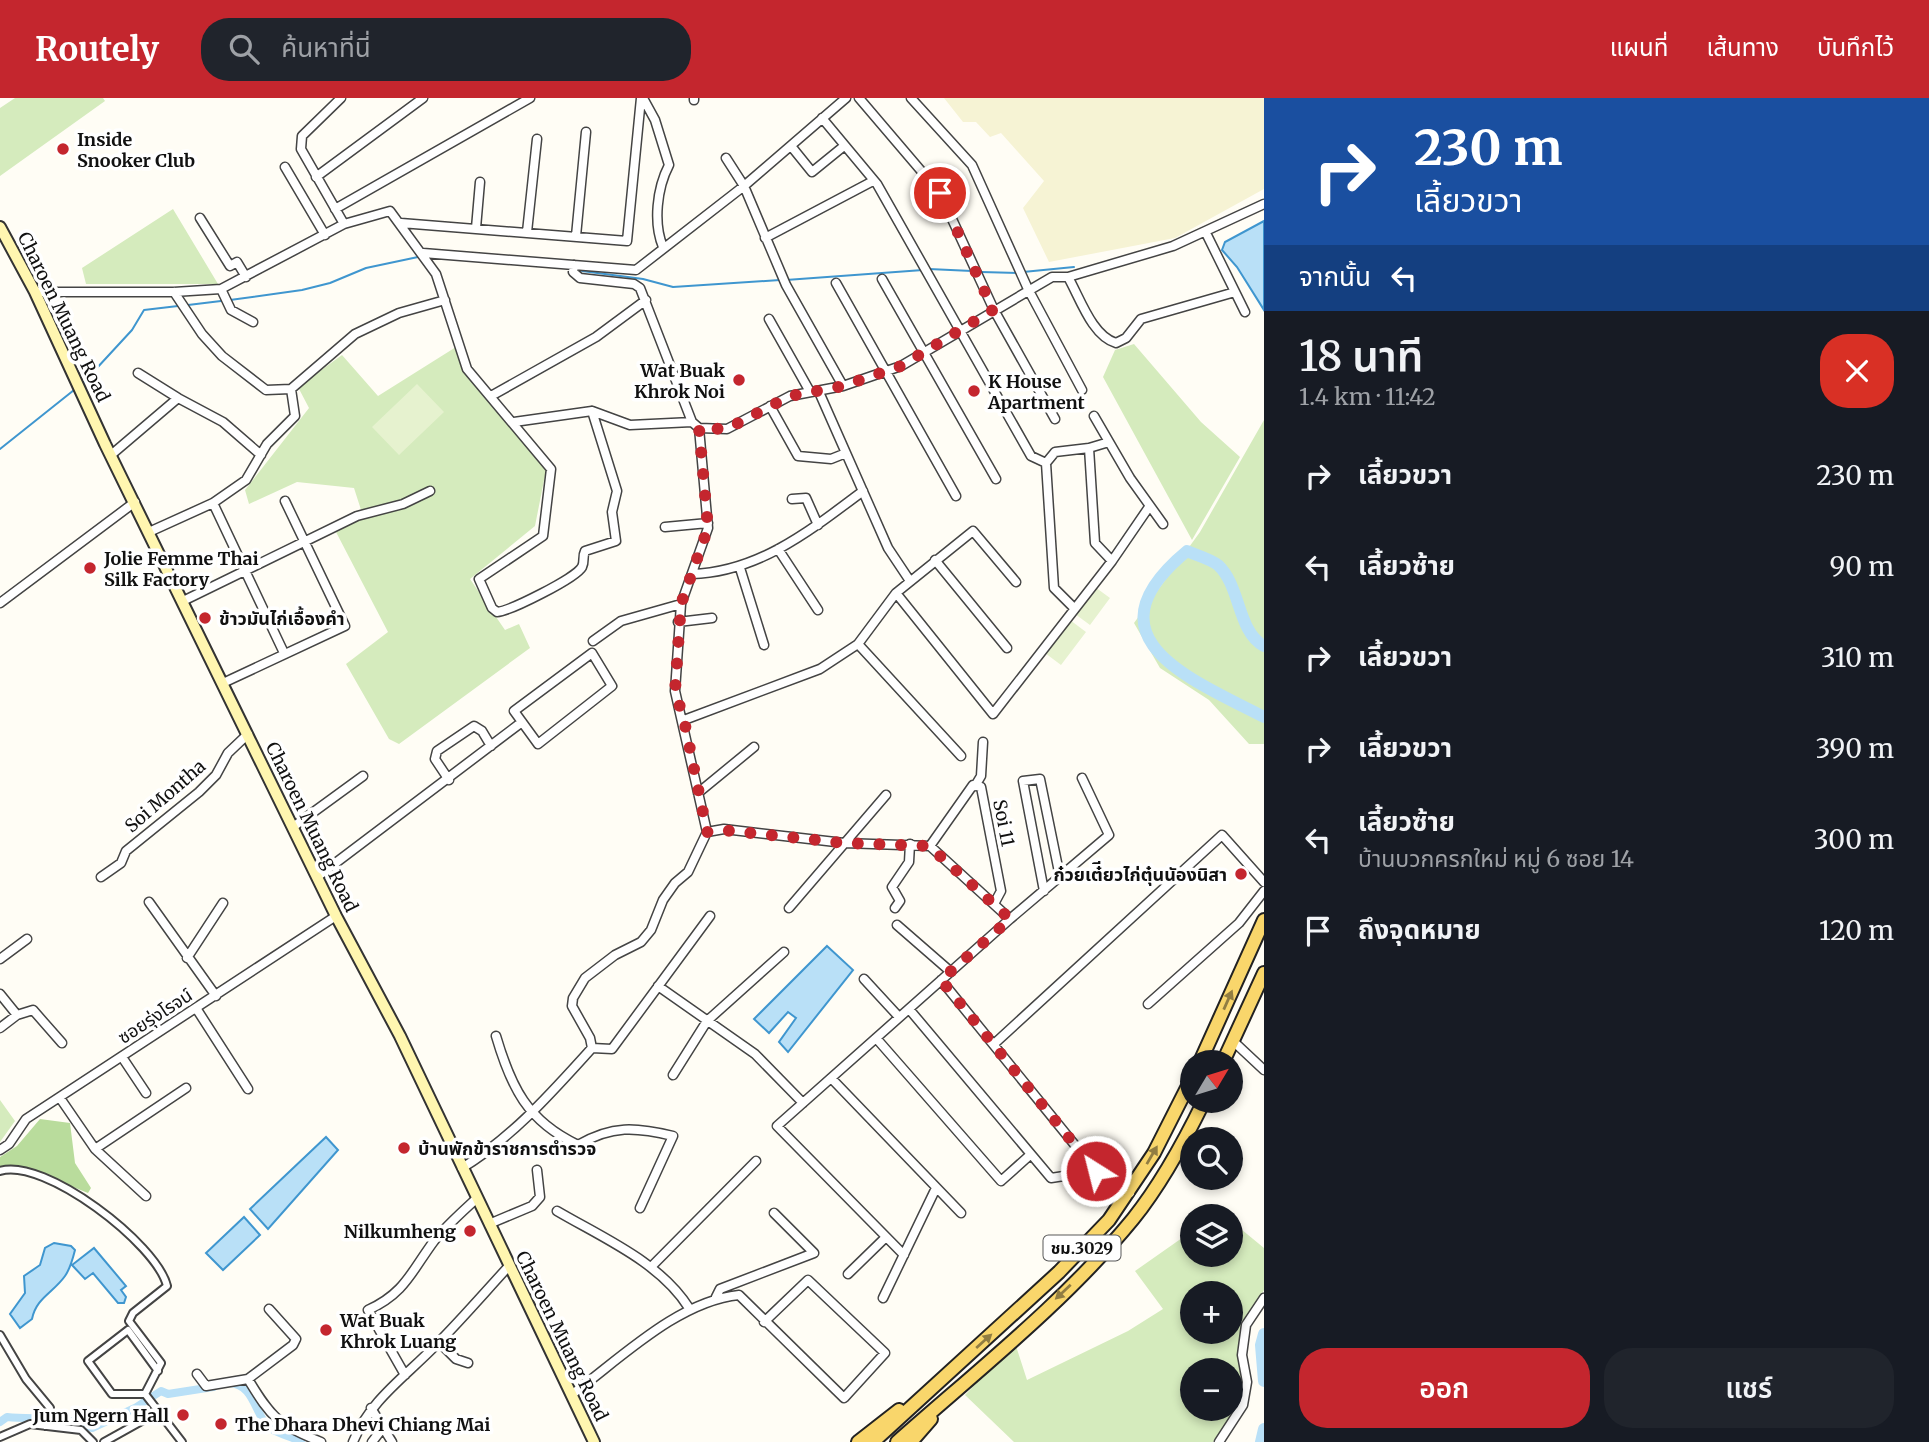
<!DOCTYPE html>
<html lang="th">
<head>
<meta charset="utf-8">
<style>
	body { margin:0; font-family:Merriweather,"Noto Sans Thai",serif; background:#20242c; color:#f1f3f6; height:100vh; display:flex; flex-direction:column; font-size:26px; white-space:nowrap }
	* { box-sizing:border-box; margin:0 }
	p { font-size:23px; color:#9ea1a6 }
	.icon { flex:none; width:38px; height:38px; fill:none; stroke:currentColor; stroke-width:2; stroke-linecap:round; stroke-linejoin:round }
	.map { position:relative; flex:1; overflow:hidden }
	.panel { display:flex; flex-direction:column; background:#171b24; width:665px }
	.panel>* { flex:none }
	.hud { background:#1a4fa0; color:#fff; overflow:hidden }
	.needle { width:46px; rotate:52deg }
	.controls { position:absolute; left:1180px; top:952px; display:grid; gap:14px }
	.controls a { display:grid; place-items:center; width:63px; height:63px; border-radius:50%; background:#171b24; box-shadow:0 4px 10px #0003; font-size:35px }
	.pin { position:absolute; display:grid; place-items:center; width:60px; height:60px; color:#fff; margin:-30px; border:4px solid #fff; border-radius:50%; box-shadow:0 2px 7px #0007 }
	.me { position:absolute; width:77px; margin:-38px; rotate:324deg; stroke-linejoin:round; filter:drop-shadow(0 0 5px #0008) }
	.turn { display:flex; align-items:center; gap:24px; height:147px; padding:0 35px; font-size:32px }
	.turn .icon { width:91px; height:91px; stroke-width:2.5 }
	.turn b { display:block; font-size:49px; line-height:60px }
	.then { display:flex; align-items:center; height:66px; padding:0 35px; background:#0003; gap:14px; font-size:26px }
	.round { display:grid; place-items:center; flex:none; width:74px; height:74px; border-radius:28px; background:#20242c }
	.headline { display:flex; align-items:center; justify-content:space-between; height:119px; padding:0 35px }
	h1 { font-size:42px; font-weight:600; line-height:52px }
	.cta { display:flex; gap:14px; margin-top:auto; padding:14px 35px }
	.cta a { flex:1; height:80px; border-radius:28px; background:#c4262e; color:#fff; font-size:28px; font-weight:600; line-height:80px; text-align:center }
	.cta a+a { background:#20242c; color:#f1f3f6 }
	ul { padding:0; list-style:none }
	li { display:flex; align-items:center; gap:21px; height:91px; padding:0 35px }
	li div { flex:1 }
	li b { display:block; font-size:26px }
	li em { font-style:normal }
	header { display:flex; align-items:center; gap:42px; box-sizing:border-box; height:98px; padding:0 35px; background:#c4262e; color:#fff }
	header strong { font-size:33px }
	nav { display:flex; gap:38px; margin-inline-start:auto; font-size:24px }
	.search { width:490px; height:63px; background:#20242c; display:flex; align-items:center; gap:18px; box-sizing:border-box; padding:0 24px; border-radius:28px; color:#9ea1a6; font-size:26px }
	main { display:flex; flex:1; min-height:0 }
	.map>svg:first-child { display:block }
	.farmland { fill:#f6f3d4 }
	.green { fill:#d5ebbd; fill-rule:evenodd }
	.forest { fill:#b9dc9c }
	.pitch { fill:#e6f2cf }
	.water { fill:#b9e0f7; stroke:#3f96cf; stroke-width:2 }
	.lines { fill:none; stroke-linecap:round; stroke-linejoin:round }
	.stream { stroke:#3f96cf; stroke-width:2 }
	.canal { stroke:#b9e0f7; stroke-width:8 }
	.river { stroke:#b9e0f7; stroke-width:12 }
	.pedestrian-casing { stroke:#444; stroke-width:10 }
	.minor-casing { stroke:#444; stroke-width:11 }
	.secondary-casing { stroke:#333; stroke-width:14 }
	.primary-casing { stroke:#222; stroke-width:16 }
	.pedestrian { stroke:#fff; stroke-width:6 }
	.minor { stroke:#fff; stroke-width:8 }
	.secondary { stroke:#fff6b0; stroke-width:10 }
	.primary { stroke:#f9d66b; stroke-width:12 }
	.oneway { fill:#917d42 }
	.route { stroke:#c4262e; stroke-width:12; stroke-dasharray:0 21.6 }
	.poi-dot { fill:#c4262e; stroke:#fff; stroke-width:2.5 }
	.labels { text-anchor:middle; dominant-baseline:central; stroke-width:7; stroke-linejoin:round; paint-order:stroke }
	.shield { fill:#fff; stroke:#585858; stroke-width:2 }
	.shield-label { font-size:16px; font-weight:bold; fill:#111 }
	.poi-label { font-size:18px; font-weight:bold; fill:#111; stroke:#fff; text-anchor:start }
	.street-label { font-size:18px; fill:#111; stroke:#fff }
</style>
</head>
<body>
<header>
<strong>Routely</strong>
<div class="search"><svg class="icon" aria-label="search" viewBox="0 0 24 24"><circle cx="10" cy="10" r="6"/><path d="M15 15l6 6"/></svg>ค้นหาที่นี่</div>
<nav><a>แผนที่</a><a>เส้นทาง</a><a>บันทึกไว้</a></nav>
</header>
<main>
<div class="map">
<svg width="1264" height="1344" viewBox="0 0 1264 1344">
	<rect width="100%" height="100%" fill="#fffdf5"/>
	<path class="farmland" d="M944 0H1264V91L1175 140 1049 164 1023 110 1044 83 1001 35 990 39 976 24H963Z"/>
	<path class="green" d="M15 0H103L105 3 0 78V10Z
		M173 111 218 186H86L82 170Z
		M1134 246 1201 324 1240 359 1192 442 1103 279 1115 252Z
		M456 249 469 280 546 372 535 428 470 481 505 532 519 526 530 550 399 646 389 641 346 566 388 534 336 434 363 418 354 390 297 384 249 406 245 392 309 310 298 289 342 257 378 298Z
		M1264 322V646H1249L1209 602 1160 570 1134 525 1200 434Z
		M0 1002 15 1023 0 1044Z
		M1230 1122 1264 1150V1192L1245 1222 1244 1286 1239 1306 1213 1344H1014L965 1297 1015 1245 1027 1282 1128 1233 1163 1211 1135 1173 1192 1133V1157H1230ZM1192 1195H1230V1234H1192ZM1192 1272H1230V1311H1192Z"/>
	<path class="forest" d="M40 1021 70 1025 75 1065 91 1090 88 1095 36 1074 0 1068V1059L17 1048Z"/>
	<path class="pitch" d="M417 286 444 314 399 357 372 329Z
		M1095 489 1110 500 1090 527 1075 516Z
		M1070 522 1086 534 1061 567 1045 555Z"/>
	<path class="water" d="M1264 123V212L1237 169 1222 152 1225 144Z
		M827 848 853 872 788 954 779 944 796 920 788 914 769 935 754 921Z
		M326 1039 338 1052 268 1131 250 1111Z
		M244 1119 260 1137 223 1172 206 1155Z
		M54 1145 71 1148 75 1152C73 1160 70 1171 65 1178 53 1195 36 1200 32 1221L20 1230 10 1216 25 1195 24 1178 40 1167 45 1150Z
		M94 1150 126 1188 121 1192 126 1199 124 1205H118L93 1175 85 1181 72 1167Z"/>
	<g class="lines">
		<path class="stream" d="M929 171 972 173
			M582 173 643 181 673 189 780 182
			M981 174 1018 175
			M1023 174 1074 169
			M786 182 923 172
			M230 202 302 192 330 185 366 170 418 159
			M188 207 221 203
			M84 284 132 232 144 212 178 208
			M0 351 74 292"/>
		<path class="canal" d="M229 1285C252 1286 254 1310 265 1325 273 1336 290 1337 301 1344
			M0 1324 7 1319C35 1322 68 1317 92 1330L135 1310 161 1293 168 1296 213 1289"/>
		<path class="river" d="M1264 548C1237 533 1241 488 1218 467 1211 461 1196 457 1187 453 1083 539 1188 580 1264 619
			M1264 1236 1261 1247 1264 1283
			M1261 1344 1264 1331"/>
		<defs>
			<path id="pedestrian" d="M0 1073C44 1059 157 1146 167 1188L133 1215 129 1223 161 1265 145 1296
				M0 1237 26 1281 50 1310 45 1328
				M145 1296H112L88 1263 128 1232 158 1273
				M145 1296 182 1344
				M0 1339 30 1326 81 1332 93 1344
				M104 1344 158 1314"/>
			<path id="minor" d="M341 0 302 38 301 51 344 126
				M643 0 655 22 669 67C657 90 653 125 663 149
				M694 0V2
				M859 0 940 95 994 212 1055 321
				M911 0 972 67 1028 191 1082 292
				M822 20 877 86 1031 358 1046 365 1054 490 1074 510
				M791 48 812 74 844 48
				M726 60 744 88 786 187 843 288
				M285 69 325 137
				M316 79 423 0
				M335 111 530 0
				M200 120 230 168 237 164 246 179
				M401 125 627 143 641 0
				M476 130 480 84
				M527 134 537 41
				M1206 135 1245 214
				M576 138 586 34
				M765 140 873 83
				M423 155 636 172 744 88 846 0
				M574 167 573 174 580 180 634 186 640 190 692 324 699 330 727 331 790 298 843 288 901 268 1052 179H1068C1080 200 1092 238 1116 245L1126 240 1141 221 1235 194
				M1068 179 1173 148 1264 106
				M882 181 996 381
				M836 185 956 398
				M221 191 231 212 253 224
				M35 194H174L221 191 344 126 390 113 436 176 467 271 551 371 543 438 479 481 492 510 497 514C510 513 576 480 582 469 585 463 582 459 585 453L616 443 612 414 617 393 592 313
				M174 194 202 236 222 258 266 292 291 291
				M769 221 809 292
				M138 275 178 300
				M819 294 888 450 910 483
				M491 298 596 239 646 202
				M770 308 798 358 831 361 846 355
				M1094 318 1130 380 1163 426
				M514 324 592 313 630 327 692 324
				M1089 350 1095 445 1112 463
				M111 357 178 300 223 324 261 357
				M1046 365 1055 354 1089 350 1109 344
				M792 401 806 400 818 427
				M213 405 284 555
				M665 429 708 425
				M149 434 213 405 246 382 267 346 295 318 291 291 355 236 399 215 445 202
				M778 451 818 512
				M935 462 1007 550
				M740 470 764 547
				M692 476C759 474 811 432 863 393
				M896 495 993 616 1112 463 1149 409
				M183 503 357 418 403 406 430 393
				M0 505 135 404
				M678 524 712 520
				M593 543 621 523 681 506
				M858 546 961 658
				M592 555 612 588 538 646 514 613Z
				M223 585 345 528 285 403
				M684 622 820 571 858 546 896 495 973 433 1016 484
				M449 682 435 661 437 653 474 628 482 633 491 648
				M975 688 981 678 983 644
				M698 695 754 649
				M293 729 363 678
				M707 734 724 731 844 745 930 748 1010 821
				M930 748 973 687 981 689 1001 793 994 806
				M101 779 121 765 126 753 199 694 216 677 228 655 248 636
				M317 779 522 624
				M1044 793 1023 683 1040 681 1060 779
				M149 804 216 898
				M789 810 886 697
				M895 810 900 803 892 789 909 764 910 746
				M897 827 951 874
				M187 860 223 805
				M0 861 27 841
				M864 881 899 919
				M941 882 1096 1073 1130 1095
				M658 888 755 956 803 1005
				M0 896 17 917
				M1148 906 1239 825 1264 793
				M196 910 248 991
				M909 911 1051 1080 1096 1073
				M0 930 17 917 33 912 62 945
				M496 938C511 989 527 1023 578 1047 612 1027 636 1029 673 1038L640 1110
				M876 940 1001 1083 1030 1057
				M1233 943 1264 972
				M994 946 1222 737 1264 784
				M592 950 590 940 572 908 573 900 585 880 615 857 641 844 651 832 663 802 675 785 688 774 707 734 675 593 681 506 708 430 699 330
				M592 950 612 951 710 818
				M122 959 146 995
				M673 977 707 923 784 854
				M831 980 961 1115
				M60 1000 95 1051 146 1098
				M95 1051 186 990
				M0 1052 9 1046 26 1021 336 818
				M462 1070C513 1039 552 994 592 950
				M557 1113C603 1140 660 1164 689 1210
				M489 1126 532 1108 540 1099 537 1072
				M904 1157 777 1028 1010 821 1109 737 1082 680
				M651 1169 756 1063
				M848 1176 886 1139
				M716 1199 720 1191 814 1155 774 1115
				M883 1200 936 1090
				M439 1244 456 1261 468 1265
				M197 1276 206 1288 248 1281 293 1247 296 1241 269 1211
				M405 1277 368 1212C405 1195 411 1174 434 1143 446 1128 462 1114 476 1101
				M248 1281C272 1321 278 1326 321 1344
				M571 1297C620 1261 678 1203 739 1197L844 1300 885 1255 808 1182 764 1224
				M371 1310 392 1344
				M353 1344C370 1302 405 1279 436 1247 461 1222 485 1194 509 1168
				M372 1344 382 1331
				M1219 1344 1243 1307 1247 1284 1242 1257 1246 1227 1264 1200"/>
			<path id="secondary" d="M0 129 35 194 105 346 336 818 400 938 594 1344"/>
			<path id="primary" d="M1200 964 1264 822
				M1223 964 1264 875
				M858 1344 899 1312
				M873 1344 1059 1174 1109 1122 1154 1055 1192 980
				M897 1344C977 1273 1065 1204 1133 1121 1162 1085 1184 1044 1204 1003
				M911 1344 931 1321"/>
		</defs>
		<use href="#pedestrian" class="pedestrian-casing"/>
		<use href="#minor" class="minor-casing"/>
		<use href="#secondary" class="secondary-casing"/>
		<use href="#primary" class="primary-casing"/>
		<use href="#pedestrian" class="pedestrian"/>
		<use href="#minor" class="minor"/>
		<use href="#secondary" class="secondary"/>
		<use href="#primary" class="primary"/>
	</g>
	<defs><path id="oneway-solid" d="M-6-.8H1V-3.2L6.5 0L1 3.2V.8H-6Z" transform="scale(1.75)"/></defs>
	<g class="oneway">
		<use href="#oneway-solid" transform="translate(1228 902) rotate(-66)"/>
		<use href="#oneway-solid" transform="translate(1152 1057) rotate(-60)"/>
		<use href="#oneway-solid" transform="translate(1063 1194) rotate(137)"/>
		<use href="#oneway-solid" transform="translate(984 1243) rotate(-42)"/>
	</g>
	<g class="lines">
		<path class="route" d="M940 95 993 212 901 268 843 288 790 298 727 331 699 330 708 430 681 506 675 593 684 622 707 734 723 732 844 745 929 748 1010 821 941 882 1096 1073"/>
	</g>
	<g class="poi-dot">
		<circle cx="63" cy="51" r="7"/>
		<circle cx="739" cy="282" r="7"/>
		<circle cx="974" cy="293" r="7"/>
		<circle cx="90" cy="470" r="7"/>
		<circle cx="205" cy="520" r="7"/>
		<circle cx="1241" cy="776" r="7"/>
		<circle cx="404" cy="1050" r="7"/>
		<circle cx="470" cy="1133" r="7"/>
		<circle cx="326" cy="1232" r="7"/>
		<circle cx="183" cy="1317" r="7"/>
		<circle cx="221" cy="1326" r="7"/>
	</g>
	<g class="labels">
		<rect class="shield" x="1043.5" y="1137.5" width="77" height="25" rx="5"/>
		<g class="shield-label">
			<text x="1082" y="1150">ชม.3029</text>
		</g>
		<g class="poi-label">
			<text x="77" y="41">Inside<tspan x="77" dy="21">Snooker Club</tspan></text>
			<text x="725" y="272" text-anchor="end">Wat Buak<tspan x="725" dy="21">Khrok Noi</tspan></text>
			<text x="988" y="283">K House<tspan x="988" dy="21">Apartment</tspan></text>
			<text x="104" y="460">Jolie Femme Thai<tspan x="104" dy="21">Silk Factory</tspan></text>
			<text x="219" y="520">ข้าวมันไก่เอื้องคํา</text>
			<text x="1227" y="776" text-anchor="end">ก๋วยเต๋ียวไก่ตุ๋นนัองนิสา</text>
			<text x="418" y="1050">บ้านพักข้าราชการตำรวจ</text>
			<text x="456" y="1133" text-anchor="end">Nilkumheng</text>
			<text x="340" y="1222">Wat Buak<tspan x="340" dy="21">Khrok Luang</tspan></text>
			<text x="169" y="1317" text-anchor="end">Jum Ngern Hall</text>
			<text x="235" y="1326">The Dhara Dhevi Chiang Mai</text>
		</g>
		<g class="street-label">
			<text transform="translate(64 219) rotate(64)">Charoen Muang Road</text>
			<text transform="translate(165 698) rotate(-41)">Soi Montha</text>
			<text transform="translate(1004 725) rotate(79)">Soi 11</text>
			<text transform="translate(312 729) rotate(64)">Charoen Muang Road</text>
			<text transform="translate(155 918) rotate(-33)">ซอยรุ่งโรจน์</text>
			<text transform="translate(562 1238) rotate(64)">Charoen Muang Road</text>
		</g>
	</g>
</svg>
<div class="controls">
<a><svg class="needle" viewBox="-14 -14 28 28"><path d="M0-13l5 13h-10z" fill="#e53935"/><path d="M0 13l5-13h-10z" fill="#9ea1a6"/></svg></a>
<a><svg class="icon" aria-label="search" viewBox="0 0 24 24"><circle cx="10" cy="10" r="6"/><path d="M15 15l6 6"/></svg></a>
<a><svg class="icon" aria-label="layers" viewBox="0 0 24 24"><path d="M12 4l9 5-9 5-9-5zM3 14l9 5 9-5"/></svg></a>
<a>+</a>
<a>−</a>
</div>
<div class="pin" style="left:940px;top:95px;background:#d93025"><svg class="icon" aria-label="arrive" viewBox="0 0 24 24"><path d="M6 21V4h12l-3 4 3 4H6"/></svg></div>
<svg class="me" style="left:1096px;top:1073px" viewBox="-20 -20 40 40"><circle r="17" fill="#c4262e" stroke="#fff" stroke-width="3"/><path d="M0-11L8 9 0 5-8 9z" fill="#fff"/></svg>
</div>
<section class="panel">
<div class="hud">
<div class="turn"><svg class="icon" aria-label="right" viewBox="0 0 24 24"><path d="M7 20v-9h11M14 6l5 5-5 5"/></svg><div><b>230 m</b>เลี้ยวขวา</div></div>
<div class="then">จากนั้น<svg class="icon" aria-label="left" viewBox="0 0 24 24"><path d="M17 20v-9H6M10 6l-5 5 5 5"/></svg></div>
</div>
<div class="headline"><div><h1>18 นาที</h1><p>1.4 km · 11:42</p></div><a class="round" style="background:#d93025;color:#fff"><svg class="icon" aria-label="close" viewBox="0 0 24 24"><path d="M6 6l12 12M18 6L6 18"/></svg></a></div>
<ul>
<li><svg class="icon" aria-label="right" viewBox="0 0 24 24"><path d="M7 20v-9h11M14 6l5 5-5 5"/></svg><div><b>เลี้ยวขวา</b></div><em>230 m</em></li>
<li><svg class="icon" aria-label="left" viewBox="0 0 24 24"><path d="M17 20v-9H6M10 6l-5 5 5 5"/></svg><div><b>เลี้ยวซ้าย</b></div><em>90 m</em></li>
<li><svg class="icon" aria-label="right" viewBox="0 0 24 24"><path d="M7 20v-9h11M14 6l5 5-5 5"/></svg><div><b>เลี้ยวขวา</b></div><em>310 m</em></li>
<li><svg class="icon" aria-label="right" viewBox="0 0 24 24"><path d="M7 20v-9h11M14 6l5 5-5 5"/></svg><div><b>เลี้ยวขวา</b></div><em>390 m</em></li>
<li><svg class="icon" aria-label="left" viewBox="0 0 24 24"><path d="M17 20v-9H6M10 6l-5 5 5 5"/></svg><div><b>เลี้ยวซ้าย</b><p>บ้านบวกครกใหม่ หมู่ 6 ซอย 14</p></div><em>300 m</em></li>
<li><svg class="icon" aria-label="arrive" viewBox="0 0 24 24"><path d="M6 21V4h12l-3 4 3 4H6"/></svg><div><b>ถึงจุดหมาย</b></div><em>120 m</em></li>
</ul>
<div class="cta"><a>ออก</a><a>แชร์</a></div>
</section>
</main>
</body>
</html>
